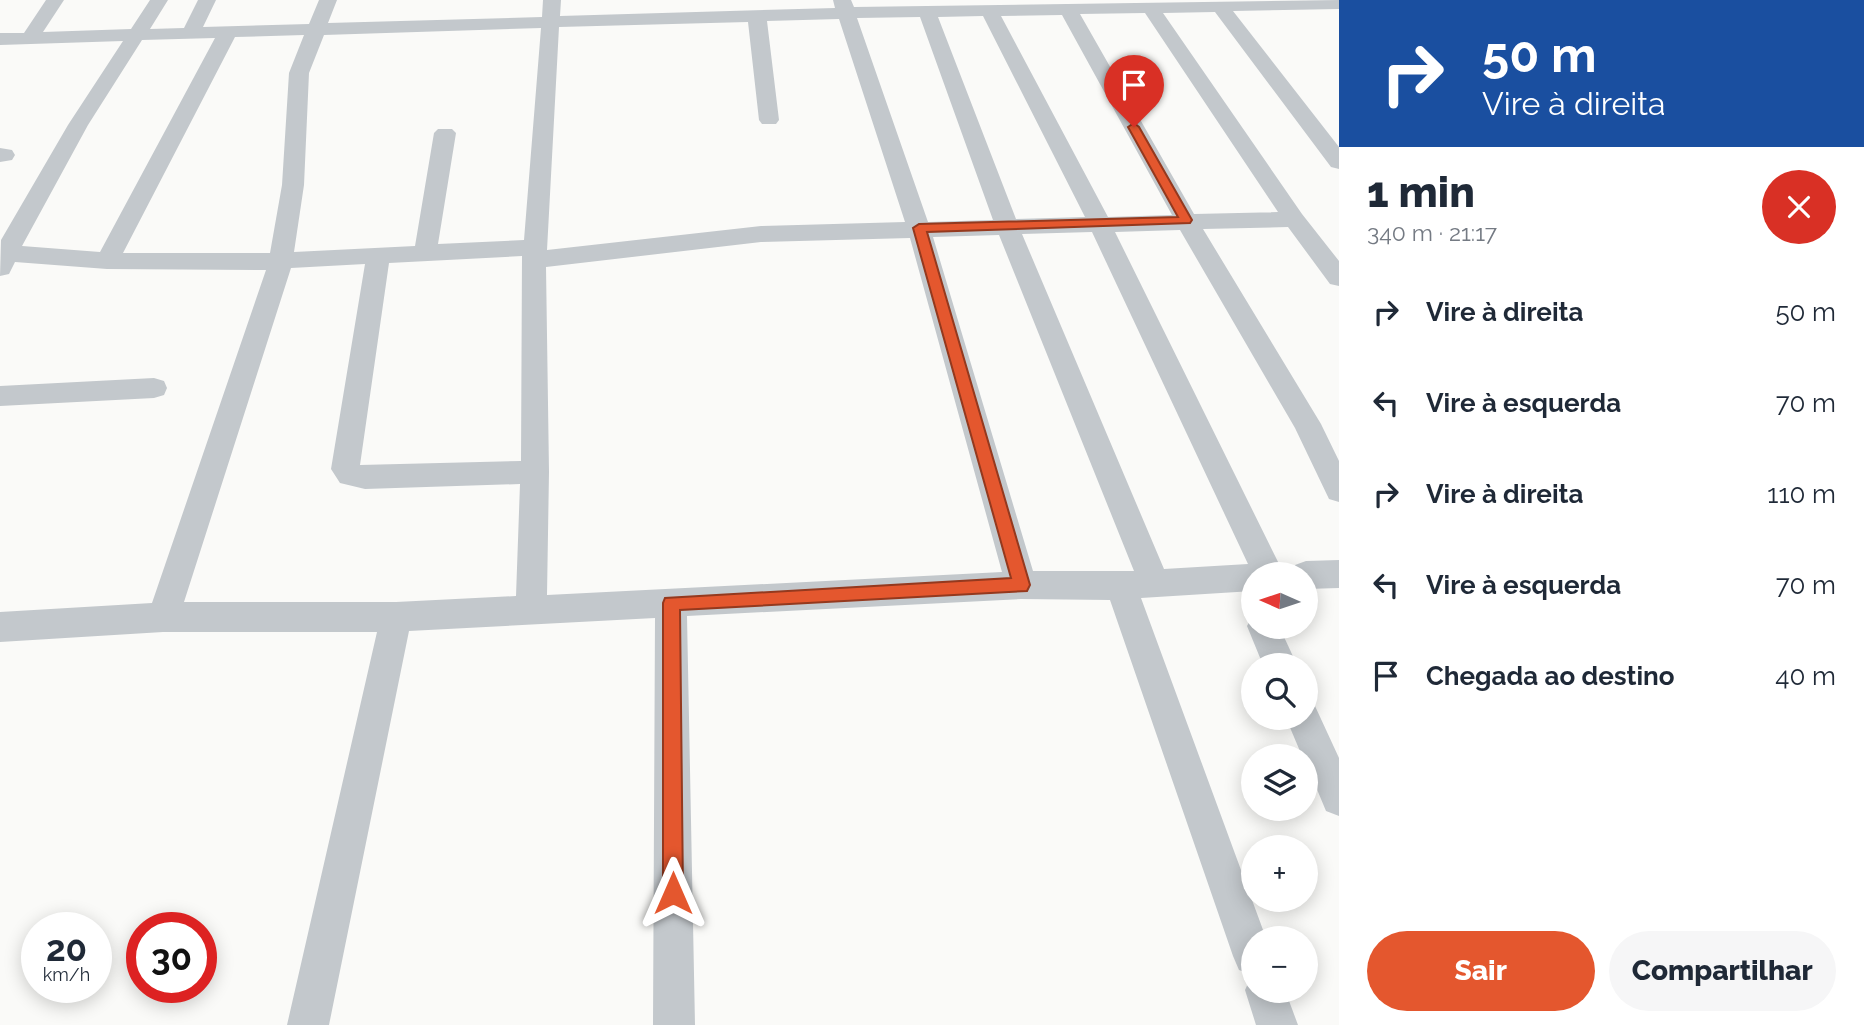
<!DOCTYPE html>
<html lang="pt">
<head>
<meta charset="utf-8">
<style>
	body { margin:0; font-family:Raleway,sans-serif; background:#f6f6f7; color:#1f2937; height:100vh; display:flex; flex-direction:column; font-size:26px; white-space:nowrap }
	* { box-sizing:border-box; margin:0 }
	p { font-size:23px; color:#747a83 }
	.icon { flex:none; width:38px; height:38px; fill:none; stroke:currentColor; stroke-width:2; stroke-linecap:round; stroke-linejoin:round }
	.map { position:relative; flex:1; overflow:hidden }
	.details { display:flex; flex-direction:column; background:#fff; width:525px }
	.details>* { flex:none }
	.banner { background:#1a4fa0; color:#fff; overflow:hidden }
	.needle { width:46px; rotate:273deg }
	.tools { position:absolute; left:1241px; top:562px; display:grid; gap:14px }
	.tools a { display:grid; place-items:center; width:77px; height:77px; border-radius:50%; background:#fff; box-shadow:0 4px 18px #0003; font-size:35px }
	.speed { position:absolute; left:21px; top:912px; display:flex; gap:14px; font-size:35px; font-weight:700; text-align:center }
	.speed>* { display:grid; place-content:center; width:91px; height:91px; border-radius:50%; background:#fff; box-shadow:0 4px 18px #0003; line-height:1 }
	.speed small { font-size:18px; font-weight:400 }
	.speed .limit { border:10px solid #d22; background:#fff; color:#111 }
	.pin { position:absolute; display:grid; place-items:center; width:60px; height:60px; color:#fff; margin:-72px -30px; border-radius:50% 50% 50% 0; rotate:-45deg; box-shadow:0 0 7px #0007 }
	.pin .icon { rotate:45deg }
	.me { position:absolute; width:77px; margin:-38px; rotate:0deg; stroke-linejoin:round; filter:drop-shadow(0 0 5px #0008) }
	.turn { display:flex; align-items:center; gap:24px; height:147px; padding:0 28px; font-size:32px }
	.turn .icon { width:91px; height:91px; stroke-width:2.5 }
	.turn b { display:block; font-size:49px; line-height:60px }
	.round { display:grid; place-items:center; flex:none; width:74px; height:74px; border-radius:37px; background:#f6f6f7 }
	.head { display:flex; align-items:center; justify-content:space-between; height:119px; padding:0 28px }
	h1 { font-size:42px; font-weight:800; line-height:52px }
	.cta { display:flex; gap:14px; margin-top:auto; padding:14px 28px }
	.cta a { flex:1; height:80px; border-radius:42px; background:#e4572e; color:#fff; font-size:28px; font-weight:800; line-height:80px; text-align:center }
	.cta a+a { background:#f6f6f7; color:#1f2937 }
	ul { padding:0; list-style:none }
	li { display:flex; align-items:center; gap:21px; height:91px; padding:0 28px }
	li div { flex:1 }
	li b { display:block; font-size:26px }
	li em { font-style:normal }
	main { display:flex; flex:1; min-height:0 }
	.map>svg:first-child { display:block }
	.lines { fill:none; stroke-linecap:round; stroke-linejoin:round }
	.street { fill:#c3c8cc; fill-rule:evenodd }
	.route { fill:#e4572e; stroke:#94391e; stroke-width:2 }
</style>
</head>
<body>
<main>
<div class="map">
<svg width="1339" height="1025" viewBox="0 0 1339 1025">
	<rect width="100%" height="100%" fill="#fafaf8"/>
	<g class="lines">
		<path class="street" d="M46 0H64L43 32 131 29 150 0H168L150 29 184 28 198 0H216L203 27 309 24 319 0H337L328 23 542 17 543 0H561L560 16 835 8 833 0H851L854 7 1339 0V9L1233 11 1339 147V169L1331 167 1215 12 1163 13 1302 214 1339 261V286L1330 284 1288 227 1203 229 1321 424 1339 461V502L1329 499 1295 428 1180 230 1115 232 1284 574H1253V591L1141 598 1266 938H1253V990H1285L1298 1025H1256L1245 990 1252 975 1239 970 1233 956 1110 600 1021 599 687 616 695 1025H653L655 618 409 631 329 1025H287L377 632H163L0 642V612L152 603 266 270 107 269 15 262 9 274 0 276 1 240 68 125 123 41 0 45V33H24ZM1145 13 1278 212 1194 214 1080 14ZM1062 15 1172 215 1108 217 1001 16ZM983 16 1085 217 1016 219 938 17ZM920 17 993 220 928 222 857 18ZM839 19 905 222 761 226 547 250 559 27 748 22 759 120 762 124H776L779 120 767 21ZM541 28 524 240 438 244 456 133 452 129H438L434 133 415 246 294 252 304 185 309 73 324 35ZM304 35 289 73 282 185 270 253H123L235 37ZM215 38 100 252 22 246 88 125 142 40ZM1092 232 1248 564 1164 569 1022 234ZM999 235 1134 571H1033L933 237ZM910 238 1002 572 547 595 549 472 546 267 761 242ZM522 256 521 461 360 465 389 263ZM365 264 331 469 340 483 365 489 520 484 516 596 396 602H184L291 268Z
			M0 148 12 150 15 155 12 160 0 162Z
			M154 378 164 381 167 388 164 395 154 398 0 406V386Z
			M1339 560V588L1306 589V574H1291L1295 565 1306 561Z
			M1253 615V626H1279L1297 665H1263L1247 626Z
			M1306 702 1315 706 1339 758V816L1326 811 1306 763V756H1302L1286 718H1306Z"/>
	</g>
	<path class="route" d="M1134 123 1139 127 1192 220 1190 223 927 232 1030 585 1027 591 680 610 683 893 680 900 673 903 666 900 663 893V603L665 598 1011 578 913 228 919 224 1178 217 1128 127Z"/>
</svg>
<div class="tools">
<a><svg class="needle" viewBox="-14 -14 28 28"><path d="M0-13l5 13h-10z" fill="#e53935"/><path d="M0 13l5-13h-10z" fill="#747a83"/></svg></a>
<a><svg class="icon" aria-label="search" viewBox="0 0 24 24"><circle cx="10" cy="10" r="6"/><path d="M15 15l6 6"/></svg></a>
<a><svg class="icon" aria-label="layers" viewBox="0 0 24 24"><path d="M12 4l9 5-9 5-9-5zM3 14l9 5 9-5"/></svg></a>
<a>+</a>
<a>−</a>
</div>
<div class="speed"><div>20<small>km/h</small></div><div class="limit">30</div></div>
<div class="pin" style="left:1134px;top:127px;background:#d93025"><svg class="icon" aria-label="arrive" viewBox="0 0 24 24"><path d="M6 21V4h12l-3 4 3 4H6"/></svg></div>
<svg class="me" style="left:673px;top:893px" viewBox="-20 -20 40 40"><path d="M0-17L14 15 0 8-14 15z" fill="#e4572e" stroke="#fff" stroke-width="4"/></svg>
</div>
<section class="details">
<div class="banner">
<div class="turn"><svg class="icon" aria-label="right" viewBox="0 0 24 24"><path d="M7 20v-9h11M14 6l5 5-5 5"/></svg><div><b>50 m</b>Vire à direita</div></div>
</div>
<div class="head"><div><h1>1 min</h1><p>340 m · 21:17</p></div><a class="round" style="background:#d93025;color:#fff"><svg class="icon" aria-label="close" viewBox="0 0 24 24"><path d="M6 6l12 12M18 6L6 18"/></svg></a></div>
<ul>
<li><svg class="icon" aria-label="right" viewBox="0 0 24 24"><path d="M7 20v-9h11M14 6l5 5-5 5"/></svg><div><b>Vire à direita</b></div><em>50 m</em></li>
<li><svg class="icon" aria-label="left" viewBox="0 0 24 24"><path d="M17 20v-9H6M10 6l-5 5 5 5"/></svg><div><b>Vire à esquerda</b></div><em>70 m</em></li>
<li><svg class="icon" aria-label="right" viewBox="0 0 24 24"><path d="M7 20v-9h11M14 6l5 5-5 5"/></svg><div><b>Vire à direita</b></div><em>110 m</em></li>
<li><svg class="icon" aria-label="left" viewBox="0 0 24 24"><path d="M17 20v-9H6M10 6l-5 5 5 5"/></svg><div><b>Vire à esquerda</b></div><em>70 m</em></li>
<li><svg class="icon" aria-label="arrive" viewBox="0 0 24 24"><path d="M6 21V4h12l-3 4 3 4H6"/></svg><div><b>Chegada ao destino</b></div><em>40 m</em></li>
</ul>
<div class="cta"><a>Sair</a><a>Compartilhar</a></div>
</section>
</main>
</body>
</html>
